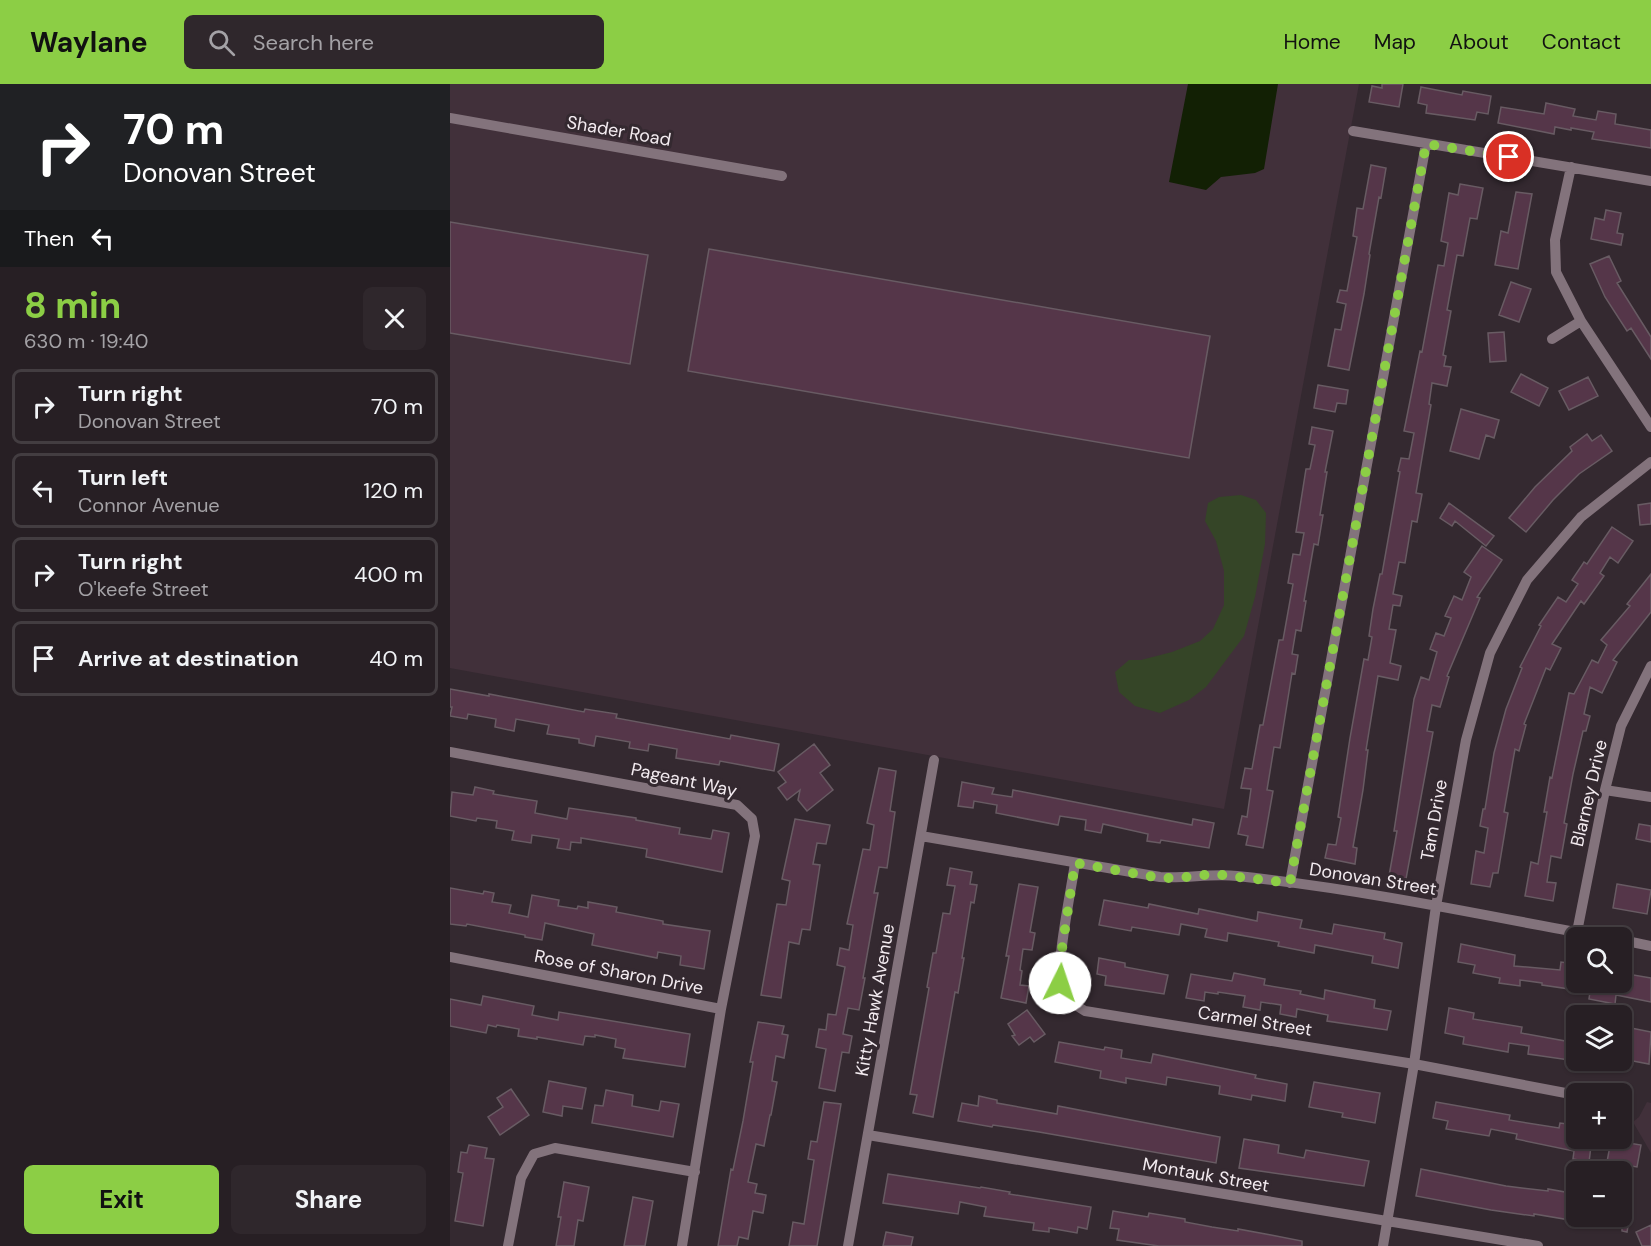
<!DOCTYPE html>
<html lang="en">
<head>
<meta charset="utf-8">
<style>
	body { margin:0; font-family:"DM Sans",sans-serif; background:#2f272c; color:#f1f3f6; height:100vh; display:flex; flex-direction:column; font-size:22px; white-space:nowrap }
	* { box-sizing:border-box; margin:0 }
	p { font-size:20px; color:#a4a2a6 }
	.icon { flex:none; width:33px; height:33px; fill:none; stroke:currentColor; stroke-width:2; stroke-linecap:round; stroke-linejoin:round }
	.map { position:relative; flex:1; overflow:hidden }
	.sheet { display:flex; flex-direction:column; background:#271f24; width:450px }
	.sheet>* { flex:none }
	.banner { background:#202124; color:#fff; overflow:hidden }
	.controls { position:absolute; left:1116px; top:843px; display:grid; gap:12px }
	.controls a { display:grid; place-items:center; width:66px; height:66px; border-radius:9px; background:#271f24; box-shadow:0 2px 4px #0004,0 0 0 2px #433d41; font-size:30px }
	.pin { position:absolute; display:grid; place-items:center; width:51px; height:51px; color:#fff; margin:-26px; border:3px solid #fff; border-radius:50%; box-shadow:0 2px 6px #0007 }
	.me { position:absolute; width:66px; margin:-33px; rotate:4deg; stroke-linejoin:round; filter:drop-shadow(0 0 4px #0008) }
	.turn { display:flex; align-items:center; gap:21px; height:126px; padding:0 24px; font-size:27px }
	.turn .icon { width:78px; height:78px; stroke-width:2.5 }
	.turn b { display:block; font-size:42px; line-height:51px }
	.then { display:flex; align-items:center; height:57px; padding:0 24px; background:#0003; gap:12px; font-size:22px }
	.round { display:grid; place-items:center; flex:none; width:63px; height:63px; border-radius:9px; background:#2f272c }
	.head { display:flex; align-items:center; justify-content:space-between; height:102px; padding:0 24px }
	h1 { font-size:36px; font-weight:700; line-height:45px; color:#8cce45 }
	.action { display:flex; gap:12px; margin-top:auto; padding:12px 24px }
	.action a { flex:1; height:69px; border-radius:9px; background:#8cce45; color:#111; font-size:24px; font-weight:700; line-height:69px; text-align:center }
	.action a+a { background:#2f272c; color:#f1f3f6 }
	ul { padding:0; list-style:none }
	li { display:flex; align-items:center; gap:18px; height:75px; margin:0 12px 9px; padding:0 12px; border:3px solid #433d41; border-radius:9px }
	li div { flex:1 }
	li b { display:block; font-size:22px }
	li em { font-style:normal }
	header { display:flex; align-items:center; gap:36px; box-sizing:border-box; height:84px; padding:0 30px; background:#8cce45; color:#111 }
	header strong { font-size:28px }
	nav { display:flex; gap:33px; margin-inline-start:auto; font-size:21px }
	.search { width:420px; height:54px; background:#2f272c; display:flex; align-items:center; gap:15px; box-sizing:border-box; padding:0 21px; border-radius:9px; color:#a4a2a6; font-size:22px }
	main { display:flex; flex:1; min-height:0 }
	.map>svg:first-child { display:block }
	.built { fill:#41303a }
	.green { fill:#354527 }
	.water { fill:#122004 }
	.building { fill:#553649; stroke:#685b63; stroke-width:1.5 }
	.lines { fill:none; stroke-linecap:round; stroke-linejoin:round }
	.street { stroke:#83737c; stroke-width:10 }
	.route { stroke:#8cce45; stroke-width:10; stroke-dasharray:0 18 }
	.labels { text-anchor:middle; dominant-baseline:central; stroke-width:6; stroke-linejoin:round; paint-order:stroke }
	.street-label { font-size:18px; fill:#f3ebf0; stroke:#342930 }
</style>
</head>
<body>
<header>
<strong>Waylane</strong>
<div class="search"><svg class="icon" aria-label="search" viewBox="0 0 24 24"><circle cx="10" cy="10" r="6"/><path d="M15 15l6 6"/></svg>Search here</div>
<nav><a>Home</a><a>Map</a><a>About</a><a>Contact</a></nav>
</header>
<main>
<section class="sheet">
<div class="banner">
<div class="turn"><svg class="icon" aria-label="right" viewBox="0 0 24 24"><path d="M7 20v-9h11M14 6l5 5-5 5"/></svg><div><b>70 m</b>Donovan Street</div></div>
<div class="then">Then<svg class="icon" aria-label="left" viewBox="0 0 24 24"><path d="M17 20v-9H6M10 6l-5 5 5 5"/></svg></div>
</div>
<div class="head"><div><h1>8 min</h1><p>630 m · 19:40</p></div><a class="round"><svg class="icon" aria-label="close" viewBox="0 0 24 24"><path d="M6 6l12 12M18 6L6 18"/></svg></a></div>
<ul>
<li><svg class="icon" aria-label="right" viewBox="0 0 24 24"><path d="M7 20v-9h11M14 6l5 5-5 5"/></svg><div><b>Turn right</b><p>Donovan Street</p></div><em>70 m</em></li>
<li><svg class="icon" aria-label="left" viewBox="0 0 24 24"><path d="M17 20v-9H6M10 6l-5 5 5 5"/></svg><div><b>Turn left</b><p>Connor Avenue</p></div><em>120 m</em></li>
<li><svg class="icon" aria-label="right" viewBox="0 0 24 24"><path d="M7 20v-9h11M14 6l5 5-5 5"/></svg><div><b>Turn right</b><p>O'keefe Street</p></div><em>400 m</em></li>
<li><svg class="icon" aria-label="arrive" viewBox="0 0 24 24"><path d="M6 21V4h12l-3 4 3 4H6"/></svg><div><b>Arrive at destination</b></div><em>40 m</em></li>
</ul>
<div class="action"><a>Exit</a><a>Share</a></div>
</section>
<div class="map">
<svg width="1201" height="1162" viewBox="0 0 1201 1162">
	<rect width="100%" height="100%" fill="#342930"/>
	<path class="built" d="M0 0H909L774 725 0 584Z
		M1197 1018 1201 1019V1069L1183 1038 1189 1033Z"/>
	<path class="green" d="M791 411 806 416 816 429 815 460 805 513 794 552 756 603 739 616 710 629 685 622 669 608 665 588 679 576H691L722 568 750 557 763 545 774 521V487L766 457 755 437 758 419 769 413Z"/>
	<path class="water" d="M738 0H828L814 85 805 89 771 93 756 106 719 98Z"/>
	<path class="building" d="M932 0H953L949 23 919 18 922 2 932 4Z
		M971 3 1012 11 1013 7 1041 12 1038 30 1027 28 1025 36 976 29 977 21 968 19Z
		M1096 19 1125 25 1123 32 1146 36 1148 27 1166 30 1165 40 1201 46V64L1142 55 1144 48 1121 44V46L1105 43 1104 50 1048 39 1051 23 1094 30Z
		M921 81 936 84 931 114 929 113 919 170 920 171 914 210 899 286 878 282 885 245 891 246 896 220 887 218 890 206 897 207 907 153 903 152 907 124 913 125Z
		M1010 100 1033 104 1027 135 1020 134 1013 172 1007 171 997 226 1001 227 993 271 996 272 994 282 1001 283 997 302 982 299 979 320 981 321 966 409 972 410 967 438 962 437 955 479 949 478 943 510 952 512 950 522 943 521 939 545 946 546 940 579 951 582 948 596 928 592 916 666H918L913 706 903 763 907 764 905 780 875 774 878 760 886 761 891 734 888 733 900 654 914 575 918 576 922 553 919 552 923 525 930 490H932L950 388 948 387 951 374 959 375 964 349 954 347 970 267 972 268 988 181 994 182 998 159 991 157 999 109 1008 111Z
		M1066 108 1082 110 1068 185 1045 181 1051 147 1058 149Z
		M1156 126 1171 129 1167 149 1173 150 1171 161 1141 155 1145 134 1154 136Z
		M0 138 198 171 180 280 0 249Z
		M259 165 760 252 739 374 238 287Z
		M1159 172 1171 197 1167 199 1201 253V275L1181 244 1177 247 1155 213 1140 180Z
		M1061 198 1081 205 1069 238 1049 231Z
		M1054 248 1056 277 1040 278 1038 249Z
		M1071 290 1098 304 1089 322 1061 308Z
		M1138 293 1148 312 1119 326 1109 307Z
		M868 301 898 306 896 320 887 319 885 328 864 324Z
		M1011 325 1049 336 1044 354 1036 351 1029 375 1000 367Z
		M862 343 883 347 875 388H877L870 431H873L868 461 864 460 854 517H856L851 547 846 546 842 570 848 571 845 590 842 589 830 664 824 663 817 706 823 707 813 764 796 761 798 752 788 750 792 732 797 733 801 705 791 704 795 684 802 685 810 641H813L829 556H833L843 500 838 499 843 470 850 471 854 449 846 448 856 385H860L865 361 859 360Z
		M1137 350 1142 357 1151 351 1162 367 1129 390 1103 416 1076 448 1059 434 1085 403 1122 367 1120 363Z
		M999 419 1044 452 1036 462 1005 437 1002 442 990 434Z
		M1201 419V440L1190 441 1188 421Z
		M1162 443 1183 457 1168 479 1160 473 1150 489 1154 492 1134 520 1131 517 1102 560 1111 564 1100 586 1096 584 1074 640 1076 641 1069 667 1065 665 1054 728 1058 729 1048 789H1043L1040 803 1021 800 1026 767 1034 769 1038 744 1030 742 1033 725H1035L1044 669 1056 625 1072 584 1070 583 1091 542 1089 541 1108 513 1116 518 1128 500 1122 496 1134 478 1137 480Z
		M1032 462 1052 476 1027 513 1030 514 997 592 999 593 990 623 982 621 977 647 983 648 956 795 939 792 947 747H944L964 615 971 593 979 596 987 568 980 565 986 549 994 552 1001 534 995 532 1004 512 1012 516 1021 493 1014 488Z
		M1201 490V528L1163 576 1167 578 1152 609 1140 603 1134 630 1140 632 1136 647H1133L1123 690 1114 739 1117 740 1111 774 1101 772 1097 798 1106 799 1103 817 1075 812 1081 778 1088 780 1097 728H1094L1100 693 1102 694 1119 609 1124 610 1142 576 1148 579 1157 561 1151 556 1180 522 1177 520Z
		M0 605 39 612V610L134 628 135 625 167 630 166 634 280 655 281 651 329 660 324 687 270 677 269 681 226 674 227 665 199 660 198 667 179 664 180 658 146 652 144 662 129 659V655L97 650 99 641 66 635 64 647 45 643 46 635 18 630 17 635 0 632 2 623H0Z
		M364 660 380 681 370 689 383 706 357 727 348 716 350 706 337 716 328 704 336 698 328 688Z
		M429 684 446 687 440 727 445 728 437 784 429 783 424 809H428L413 894H415L409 926 398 924 393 950 402 952 399 969 392 968 385 1007 369 1004 376 965 366 963 369 945 376 946 378 930 386 931 395 883 387 881 390 864 399 866 403 841 397 840 413 765 420 766 424 741 417 739Z
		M512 698 544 704 542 710 562 713 563 706 742 741 743 735 764 739 759 764 711 756 710 759 697 757 698 750 653 740 651 749 635 746 636 736 610 732 608 741 546 729 547 721 524 717 523 724 508 722Z
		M25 703 44 707 43 710 87 717 85 729 117 735 119 724 186 734V736L230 744 229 750 261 755 263 746 279 749 272 788 196 773 197 765 131 754V759L121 758 120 766 107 764 109 755 82 751 81 759 62 756 64 747 46 744 47 737 27 734 26 737 0 732 2 708 23 711Z
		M345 735 380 741 376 760 367 759 363 780 370 781 360 846 352 845 349 860 339 858 331 914 311 911 327 820 336 821 340 797 332 795Z
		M1189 740 1201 742V758L1186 755Z
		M500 784 522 788 520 800 527 801 524 819 521 818 512 874H514L508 909 505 908 483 1033 463 1029 467 1011 460 1010 479 904 477 903 483 869H486L493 829 500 830 505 802 497 801Z
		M569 800 588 803 580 848 585 849 582 866 573 865 570 886 572 887 570 901 579 902 576 919 551 914 559 872H556Z
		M1167 800 1201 806 1197 830 1163 824Z
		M0 804 33 810 34 807 44 809 42 818 61 821 59 829 78 833 82 811 109 816 108 822 127 825 128 822 138 824V818L167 823 166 828 213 837V840L260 847 254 885 230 881 231 872 208 868 207 874 142 861 144 850 95 839 92 856 75 853V851L17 840 16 842 0 840Z
		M654 816 698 824 699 820 748 830 749 825 807 837 808 828 852 836 850 844 882 850 884 840 935 849 934 855 952 859 948 884 922 879 923 872 865 861 864 869 828 862 829 858 778 849 777 857 755 853 757 845 731 840 729 851 682 843 681 847 649 841Z
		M1011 860 1065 871 1064 882 1110 886 1111 878 1125 880 1122 898H1177L1178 890 1201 894V918L1166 911 1165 920 1139 915 1140 908 1092 901V899L1070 896V902L1049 899 1050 894 1023 889 1025 881 1008 878Z
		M649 874 675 879V883L718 891 714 910 655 901 656 892 647 890Z
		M784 889 815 895 814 901 851 907 850 910 874 915 875 906 925 916 924 924 941 927 937 946 877 937 878 931 847 925 846 933 830 930 831 921 811 918 810 926 793 923 795 912 768 908V910L755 908 754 917 736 914 741 890 782 897Z
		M33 912 84 922 82 931 108 936 109 928 240 950 235 983 173 974 175 965 165 963 166 955 145 951V953L135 952 133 961 87 953V955L68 952 69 945 47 941 46 943 38 941 36 949 0 942V915L31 921Z
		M999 924 1024 929 1023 935 1072 943 1071 949 1126 959V977L1078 970 1079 962 1059 959 1058 968 1013 960 1014 953 995 949Z
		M577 926 595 950 584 958 580 953 569 961 562 952 565 951 558 940Z
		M308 938 334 942 332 950 338 951 334 974 326 972 322 997 327 998 321 1031H320L314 1062 306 1060 298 1098 307 1100 305 1109 316 1111 313 1129 303 1127 298 1155 289 1153 287 1162H268L281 1085 283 1086 293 1037 303 978H300Z
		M1181 944 1201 948 1199 980 1172 975V953L1179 954Z
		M609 958 654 966 655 963 672 966 671 974 701 979 703 970 806 991 805 994 837 1000 835 1017 802 1011 801 1016 769 1010 770 1002 717 993 716 1001 676 994V999L650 994 651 987 605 978Z
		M99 997 136 1004 132 1025 113 1022 112 1032 93 1028Z
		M864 998 930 1009 925 1039 892 1033 893 1029 859 1023Z
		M61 1005 79 1031 50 1051 38 1033 53 1023 47 1014Z
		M156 1006 183 1011 182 1022 209 1027 211 1017 229 1020 223 1053 142 1039 145 1021 153 1022Z
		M529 1012 547 1016V1019L607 1030 608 1022 770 1053 766 1079 589 1048 543 1041 542 1043 508 1037 512 1019 528 1022Z
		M374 1018 391 1020 367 1162H339L343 1138 354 1140 364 1076 358 1075 361 1057 367 1058Z
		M986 1018 1060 1031 1059 1036 1109 1044 1110 1039 1125 1041 1124 1048 1126 1049V1054H1142L1139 1078 1123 1075 1124 1067 1066 1055 1067 1050 1041 1045 1039 1052 996 1045 998 1037 983 1034Z
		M794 1055 829 1061 828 1069 854 1074 856 1066 919 1077 914 1102 789 1084Z
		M1161 1056 1191 1061 1187 1083 1157 1078Z
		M19 1061 37 1064 35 1074 44 1075 33 1142 5 1137 13 1089 8 1088 11 1068 17 1069Z
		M971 1085 1056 1102 1098 1107V1105L1126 1110V1137L1084 1130V1132L1041 1126 966 1112Z
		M438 1090 530 1104 531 1103 560 1108 559 1110 641 1123 637 1145 628 1143 627 1149 599 1144V1148L583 1146 584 1139 534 1132 536 1123 510 1118 508 1130 433 1119Z
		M114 1098 139 1103 133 1137 128 1136 124 1162H106L111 1133H108Z
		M1172 1110 1183 1112 1177 1148 1172 1147Z
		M183 1113 203 1117 195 1162H174Z
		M663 1127 698 1133 699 1129 735 1135V1138L762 1143 788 1147V1145L821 1151 852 1157V1162H709L667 1156 669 1145 660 1144Z
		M1201 1141V1162H1192L1186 1148Z
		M436 1148 463 1153 461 1162H433Z"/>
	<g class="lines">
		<path class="street" d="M0 34 332 92
			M903 47 1201 97
			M1121 83 1105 156 1106 188 1131 237 1201 343
			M1102 255 1131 237
			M0 668 287 721 302 735 305 752 271 925 232 1162
			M1155 706 1201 713
			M471 752 710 793C736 795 761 789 787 792 911 805 1034 831 1156 854
			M625 779C622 802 605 883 611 900 615 914 623 920 635 927L964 980 1126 1011
			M840 799 976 60
			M1127 848 1155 706 1171 642 1201 582
			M1172 856 1201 862
			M0 873 271 925
			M1172 1020H1173
			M418 1051 1088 1162
			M58 1162 71 1094 84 1070 105 1064 245 1088
			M398 1162 484 676
			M933 1162 964 980 986 822 1016 656 1040 569 1077 496 1131 433 1201 378"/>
	</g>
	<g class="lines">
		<path class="route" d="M610 899V878L625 779 710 794H727L763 790 840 799 976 60 1059 73"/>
	</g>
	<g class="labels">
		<g class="street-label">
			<text transform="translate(169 47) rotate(10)">Shader Road</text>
			<text transform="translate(234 696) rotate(12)">Pageant Way</text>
			<text transform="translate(1139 709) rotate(-77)">Blarney Drive</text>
			<text transform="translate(984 736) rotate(-80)">Tam Drive</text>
			<text transform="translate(923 795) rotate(9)">Donovan Street</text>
			<text transform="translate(169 888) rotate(11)">Rose of Sharon Drive</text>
			<text transform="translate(425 916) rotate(-80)">Kitty Hawk Avenue</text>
			<text transform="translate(805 937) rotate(9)">Carmel Street</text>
			<text transform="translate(756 1091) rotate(10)">Montauk Street</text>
		</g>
	</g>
</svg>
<div class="controls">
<a><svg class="icon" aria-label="search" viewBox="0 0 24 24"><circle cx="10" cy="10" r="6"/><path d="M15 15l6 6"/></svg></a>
<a><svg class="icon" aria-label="layers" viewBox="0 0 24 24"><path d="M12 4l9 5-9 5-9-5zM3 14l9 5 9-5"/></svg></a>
<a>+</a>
<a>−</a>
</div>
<div class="pin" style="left:1059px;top:73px;background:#d93025"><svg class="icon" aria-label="arrive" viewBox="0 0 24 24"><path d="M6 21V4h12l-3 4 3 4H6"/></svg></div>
<svg class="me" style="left:610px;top:899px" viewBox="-20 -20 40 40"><circle r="19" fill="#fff"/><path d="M0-13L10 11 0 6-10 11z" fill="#8cce45"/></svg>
</div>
</main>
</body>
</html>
